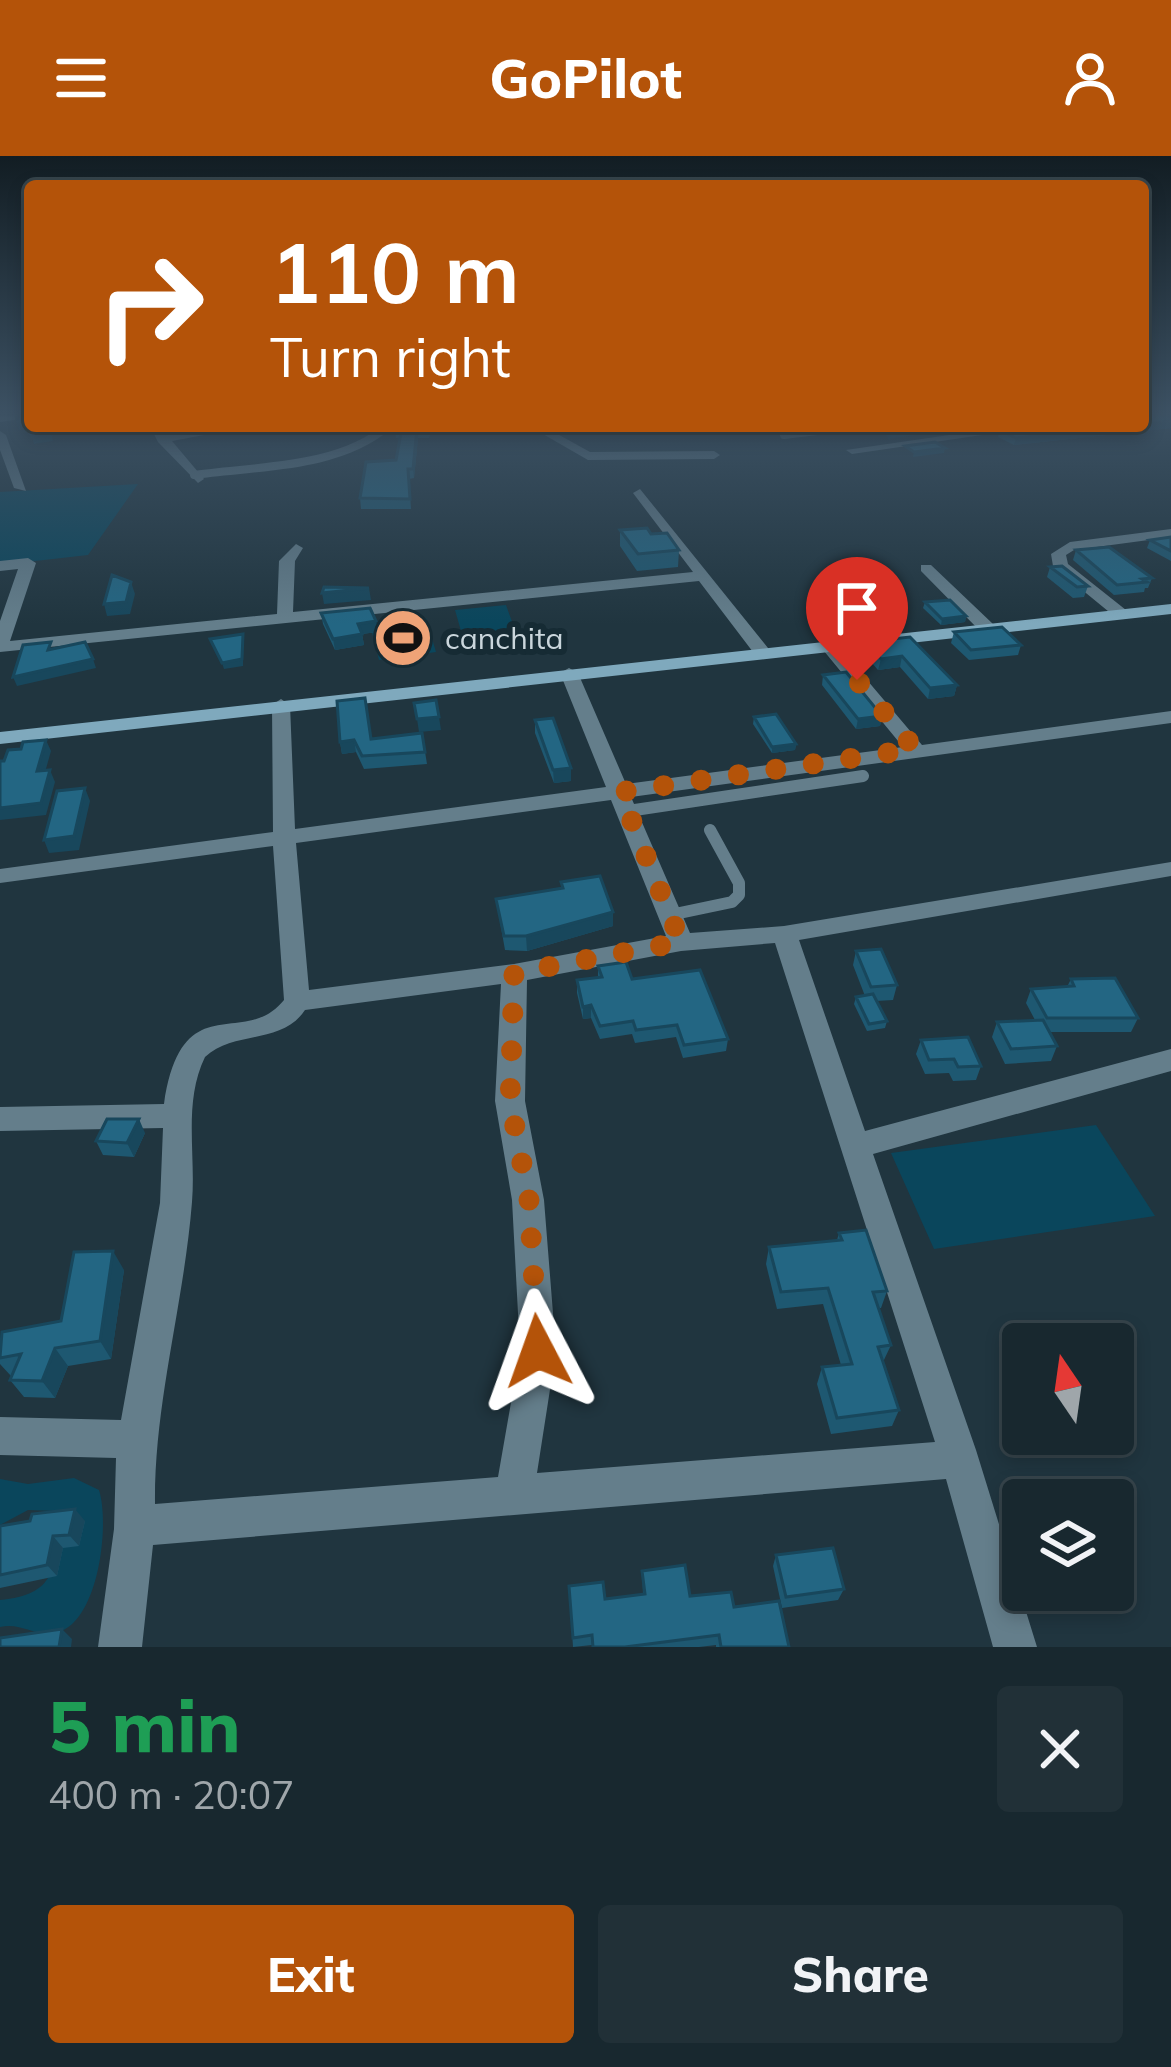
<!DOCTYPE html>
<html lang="en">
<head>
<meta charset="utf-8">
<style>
	body { margin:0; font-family:Mulish,sans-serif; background:#213037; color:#f1f3f6; height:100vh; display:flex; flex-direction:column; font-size:45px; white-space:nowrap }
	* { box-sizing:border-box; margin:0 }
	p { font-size:39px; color:#9fa6aa }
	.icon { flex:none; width:66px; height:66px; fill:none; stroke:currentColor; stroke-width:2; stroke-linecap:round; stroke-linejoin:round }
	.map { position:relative; height:1491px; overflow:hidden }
	.drawer { display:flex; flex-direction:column; background:#18282f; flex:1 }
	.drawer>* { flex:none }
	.top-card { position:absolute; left:24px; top:24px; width:1125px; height:252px; border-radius:12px; box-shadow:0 6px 18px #0003,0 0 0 3px #36444b; background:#b45309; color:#fff; overflow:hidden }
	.needle { width:78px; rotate:347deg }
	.controls { position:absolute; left:1002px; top:1167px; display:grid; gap:24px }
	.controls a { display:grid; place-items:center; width:132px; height:132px; border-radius:12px; background:#18282f; box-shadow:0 6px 18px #0003,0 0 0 3px #36444b; font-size:60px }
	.pin { position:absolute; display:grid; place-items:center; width:102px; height:102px; color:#fff; margin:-123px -51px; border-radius:50% 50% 50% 0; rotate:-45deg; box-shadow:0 0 12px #0007 }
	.pin .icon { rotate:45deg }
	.me { position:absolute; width:132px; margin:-66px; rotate:356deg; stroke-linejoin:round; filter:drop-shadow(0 0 9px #0008) }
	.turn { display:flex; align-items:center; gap:42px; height:252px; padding:0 48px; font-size:54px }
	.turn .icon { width:156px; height:156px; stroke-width:2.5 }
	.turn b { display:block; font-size:84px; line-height:102px }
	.round { display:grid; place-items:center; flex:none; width:126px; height:126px; border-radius:12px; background:#213037 }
	.overview { display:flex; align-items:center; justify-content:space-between; height:204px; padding:0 48px }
	h1 { font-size:72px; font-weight:800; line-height:90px; color:#1e9e55 }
	.action { display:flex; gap:24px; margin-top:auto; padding:24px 48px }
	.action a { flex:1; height:138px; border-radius:12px; background:#b45309; color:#fff; font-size:48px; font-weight:800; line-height:138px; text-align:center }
	.action a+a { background:#213037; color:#f1f3f6 }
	header { display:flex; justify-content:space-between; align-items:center; height:156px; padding:0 48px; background:#b45309; color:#fff; font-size:54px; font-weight:800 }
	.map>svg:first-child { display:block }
	.green { fill:#0a465c }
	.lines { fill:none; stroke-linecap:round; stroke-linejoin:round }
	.lane-far1 { stroke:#647e8b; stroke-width:8 }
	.lane { stroke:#647e8b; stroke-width:12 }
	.street { fill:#647e8b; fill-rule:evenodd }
	.secondary { fill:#7fa9bd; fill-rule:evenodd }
	.wall { fill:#1e5871 }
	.shaded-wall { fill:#18475c }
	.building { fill:#236683; stroke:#18475c; stroke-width:3 }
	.route { stroke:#b45309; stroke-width:21; stroke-dasharray:0 37.8 }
	.labels { text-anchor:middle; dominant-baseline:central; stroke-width:12; stroke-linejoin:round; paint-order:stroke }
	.far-poi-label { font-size:30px; fill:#cad6dc; stroke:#162b34; text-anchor:start }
</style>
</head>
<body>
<header><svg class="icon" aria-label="menu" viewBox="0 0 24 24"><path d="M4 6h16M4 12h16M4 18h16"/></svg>GoPilot<svg class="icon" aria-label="person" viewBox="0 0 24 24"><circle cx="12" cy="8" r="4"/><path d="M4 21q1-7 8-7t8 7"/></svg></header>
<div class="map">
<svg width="1171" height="1491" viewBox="0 0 1171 1491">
	<rect width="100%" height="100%" fill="#20353f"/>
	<path class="green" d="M138 328 88 399 0 409V336Z
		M506 449 516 477 463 482 455 454Z
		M426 462 436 496 379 504 370 468Z
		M1096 969 1155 1060 934 1093 891 997Z
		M74 1322 99 1334C110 1368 99 1469 55 1477 35 1481 21 1466 0 1471V1444C62 1438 54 1407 58 1355L28 1354 0 1369V1323L28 1328Z"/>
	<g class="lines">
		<path class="lane-far1" d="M784 279 859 270
			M194 319C256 310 338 313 388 270"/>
		<path class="lane" d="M628 655 863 620
			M670 759 732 746 739 739V727L710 674"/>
		<path class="street" d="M30 259 28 262 0 266V260Z
			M150 270H158L166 279 252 270 172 285 204 323 198 327 158 286Z
			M529 270H543L590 296 714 295 720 299 714 303 588 304Z
			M1011 270H1044L852 298 846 294Z
			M0 275 6 279 26 335 14 332 0 294Z
			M640 333 768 492V500H756L699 425 0 496V465L18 413 0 415V405L28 402 36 407 10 485 277 458 279 405 296 388 303 392 295 405 293 456 693 416 633 337Z
			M1171 373V381L1074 394 1066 399 1068 408 1126 454V460H1114L1053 410 1051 398 1070 386Z
			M921 409H931L993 468V476H981L921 415Z
			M828 484 834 485 922 589 1171 555V567L631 641 690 777 784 770 1171 706V720L799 784 865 975 1171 893V915L873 998 976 1294 1037 1491H993L946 1323 153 1389 142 1491H98L114 1373 116 1302 0 1299V1261L121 1264 160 1047 163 972 0 975V951L164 948C182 828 244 894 284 844L273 690 0 727V713L273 676 272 549 281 543 290 549 295 673 606 631 560 517 569 512 578 517 626 628 903 591 819 489ZM611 644 666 780 514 808 309 834 296 687ZM775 787 935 1286 537 1317 556 1195 544 1044 525 945 527 824 681 795ZM501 828 495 945 512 1044 520 1195 498 1321 155 1348C154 1246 184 1148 192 1046 196 998 183 946 205 901 234 874 282 889 305 854Z"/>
		<path class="secondary" d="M1171 448V458L0 588V576Z"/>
	</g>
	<path class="wall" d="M1171 261V272L1014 289 998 281 1000 274Z
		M433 270 429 282H418L414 322 409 323 411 353H361L360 342 396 304 400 282H396L395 272Z
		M552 270H569V279Z
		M620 374 651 378 679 394 678 411 637 415 620 390Z
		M1171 381V405L1147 392 1150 384Z
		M1076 394 1152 422 1148 432H1145L1144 436 1114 439 1073 404Z
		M1050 411 1088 430 1084 441 1073 442 1047 421Z
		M925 446 966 460 965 466 941 469 923 452Z
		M818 453 854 473 830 476 817 459Z
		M321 457 377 476 362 478 364 489 335 494 323 468Z
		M954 476 1021 489 1018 499 969 504 951 487Z
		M910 481 957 529 954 540 928 543 900 511 878 514 863 497 865 486Z
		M823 519 882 560 880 570 856 573 822 529Z
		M754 561 796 588 795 594 772 597 753 568Z
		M535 564 571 625 554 627 535 577Z
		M422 577 427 608 364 613 356 596 342 598 340 586Z
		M561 726 613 756V770L527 795 505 794 496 743 561 733Z
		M856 795 897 829 893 844 876 845 887 865 885 872 867 875 854 848 856 841 865 840 853 809Z
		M598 810 632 823 728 883 726 895 683 902 676 881 635 887 632 878 600 883 591 862 583 863 577 837V824L598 821Z
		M1071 823 1138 862 1131 876H1049L1057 890 1051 905 1005 908 992 881 997 866 1035 864 1026 847 1031 833 1067 831Z
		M921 884 981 910 976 924 953 925 949 917 925 918 916 898Z
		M145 977 134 1001 103 999 96 985Z
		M839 1077 887 1135 881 1152H878L891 1189 883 1206 899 1254 892 1270 831 1278 817 1228 822 1211 841 1209 823 1148 777 1153 766 1108 769 1091 837 1084Z
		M124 1114 111 1203 68 1210 55 1242 24 1241 10 1224 11 1220 0 1208V1184L61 1165Z
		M85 1365 79 1390 63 1392 57 1420 0 1432V1370Z
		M776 1399 844 1433 838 1444 782 1452 773 1410Z
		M642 1415 690 1440 734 1451 789 1491H716V1489L699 1491H592V1489L573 1491 569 1430 605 1443 643 1438Z"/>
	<path class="shaded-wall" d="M1171 265V272L1014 289 1016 282 1122 270H1143V268Z
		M47 270H64L65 273 48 275Z
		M417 272 418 282 414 322 413 313Z
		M916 275 915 279 888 283V279Z
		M51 278 53 285 34 288 32 281Z
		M945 292 944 297 913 301 914 296Z
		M131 426 135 438 130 458 107 460 104 448Z
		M369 432 371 444 324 448 322 437Z
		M966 460 965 466 941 469 942 463Z
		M376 465 377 476 362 478 364 489 335 494 333 483 358 468Z
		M855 467 854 473 830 476 831 470Z
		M243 478V510L224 513 222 507Z
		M902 500 900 511 878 514 881 503Z
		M93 503 96 512 17 530 13 521Z
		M957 529 954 540 928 543 930 532Z
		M882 560 880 570 856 573 858 563Z
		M439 561 441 574 419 576 417 563Z
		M46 584 51 595 42 627 37 615Z
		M354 584 356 596 342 598 340 586Z
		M796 588 795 594 772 597V591Z
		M571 612V625L554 627 553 614Z
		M50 614 55 626 46 659 0 664V652Z
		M85 632 90 645 79 694 49 697 44 684Z
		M613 756V770L527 795 526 780Z
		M591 849V862L583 863V851Z
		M139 963 145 977 134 1001 127 987Z
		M113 1095 124 1114 111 1203 100 1185Z
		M55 1192 68 1210 55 1242 42 1225Z
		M75 1353 85 1365 79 1390 69 1379Z
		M53 1380 63 1392 57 1420 47 1409Z
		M62 1473 72 1483 71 1491H59Z"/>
	<path class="building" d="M24 259H30V270H47L51 278 32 281 28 271 20 272 16 261Z
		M1143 259H1167L1171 261V265L1143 268Z
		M396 270H429L428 272H417L413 313H408L410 343 360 342 366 306 396 304 402 272H395Z
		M908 270 916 275 888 279 880 273Z
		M1026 270H1122L1016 282 1000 274Z
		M935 286 945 292 914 296 905 290Z
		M647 372 651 378 667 377 679 394 638 398 620 374Z
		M1171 381V395L1150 384Z
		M1109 391 1152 422 1142 423 1147 426 1117 429 1076 394Z
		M1062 410 1088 430 1077 431 1050 411Z
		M112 419 131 426 126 446 104 448Z
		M324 431 369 432 322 437Z
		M950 444 966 460 942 463 925 446Z
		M841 451 855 467 831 470 818 453Z
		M370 452 376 465 358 468 362 478 333 483 321 457Z
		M1002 471 1021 489 971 494 954 476Z
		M243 478 242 503 222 507 210 483Z
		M910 481 957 529 930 532 902 500 881 503 865 486Z
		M51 486 48 494 85 486 93 503 13 521 23 489Z
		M846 516 882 560 858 563 823 519Z
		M365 542 371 583 422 577 425 596 362 600 354 584 340 586 337 545Z
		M436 544 439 561 417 563 414 547Z
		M776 558 796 588 772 591 754 561Z
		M553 562 571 612 553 614 535 564Z
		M46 584 37 615 50 614 41 647 0 652V605H4L8 594 21 593 23 586Z
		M85 632 74 680 44 684 57 635Z
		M600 720 613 756 526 780H504L496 743 563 732 561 726Z
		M881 793 897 829 871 831 856 795Z
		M626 806 632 823 700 814 728 883 684 889 677 869 636 874 633 865 600 870 591 849 583 851 577 824 602 821 598 810Z
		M1115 822 1138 862H1047L1031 833 1074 830 1071 823Z
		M873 838 887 865 869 868 856 841Z
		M1043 864 1057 890 1011 893 997 866Z
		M968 881 981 910 958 911 954 903 929 904 921 884Z
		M107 963H139L127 987 96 985Z
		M866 1074 887 1135 873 1136 891 1189 878 1191 899 1254 837 1262 822 1211 852 1208 828 1132 781 1136 769 1091 842 1084 839 1077Z
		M113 1095 100 1185 55 1192 42 1225 10 1224 21 1198 0 1202 2 1176 61 1165 74 1096Z
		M75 1353 69 1379 53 1380 47 1409 0 1419V1370L30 1365 32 1358Z
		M833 1392 844 1433 786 1441 776 1399Z
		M685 1409 690 1440 731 1436 734 1451 779 1445 789 1491H721L719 1479 625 1491H593L592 1479 573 1482 569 1430 603 1426 605 1443 645 1438 642 1415Z
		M62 1473 59 1491H0V1482Z"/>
	<linearGradient id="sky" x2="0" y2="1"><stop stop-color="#121d23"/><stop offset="0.55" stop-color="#3c5163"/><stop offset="1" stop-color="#3c5163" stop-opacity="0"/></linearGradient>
	<rect width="1171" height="468" fill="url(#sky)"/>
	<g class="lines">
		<path class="route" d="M538 1195 529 1044 510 945 514 817 681 786 620 636 915 593 857 524"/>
	</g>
	<defs>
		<symbol id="stadium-disc" viewBox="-11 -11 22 22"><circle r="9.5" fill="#efa377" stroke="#162b34"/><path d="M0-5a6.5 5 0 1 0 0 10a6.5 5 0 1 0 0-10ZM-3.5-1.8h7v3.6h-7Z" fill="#111"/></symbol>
	</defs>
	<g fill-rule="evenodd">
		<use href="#stadium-disc" x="370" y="449" width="66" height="66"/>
	</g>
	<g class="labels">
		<g class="far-poi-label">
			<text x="445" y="482">canchita</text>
		</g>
	</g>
</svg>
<div class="controls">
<a><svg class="needle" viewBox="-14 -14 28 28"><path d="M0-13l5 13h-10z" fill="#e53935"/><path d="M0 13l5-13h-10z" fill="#9fa6aa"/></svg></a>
<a><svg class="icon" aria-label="layers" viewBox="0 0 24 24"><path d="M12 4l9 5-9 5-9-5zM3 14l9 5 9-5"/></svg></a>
</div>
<div class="pin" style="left:857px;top:524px;background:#d93025"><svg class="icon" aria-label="arrive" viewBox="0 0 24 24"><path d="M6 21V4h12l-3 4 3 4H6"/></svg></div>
<svg class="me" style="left:538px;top:1195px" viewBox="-20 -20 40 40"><path d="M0-17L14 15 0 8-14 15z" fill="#b45309" stroke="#fff" stroke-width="4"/></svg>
<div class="top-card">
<div class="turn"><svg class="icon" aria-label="right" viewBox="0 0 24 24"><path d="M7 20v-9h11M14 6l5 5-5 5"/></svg><div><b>110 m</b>Turn right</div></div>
</div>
</div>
<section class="drawer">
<div class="overview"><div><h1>5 min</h1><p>400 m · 20:07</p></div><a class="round"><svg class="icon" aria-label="close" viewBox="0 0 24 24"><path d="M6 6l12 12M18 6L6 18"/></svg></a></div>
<div class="action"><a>Exit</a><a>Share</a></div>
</section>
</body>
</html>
